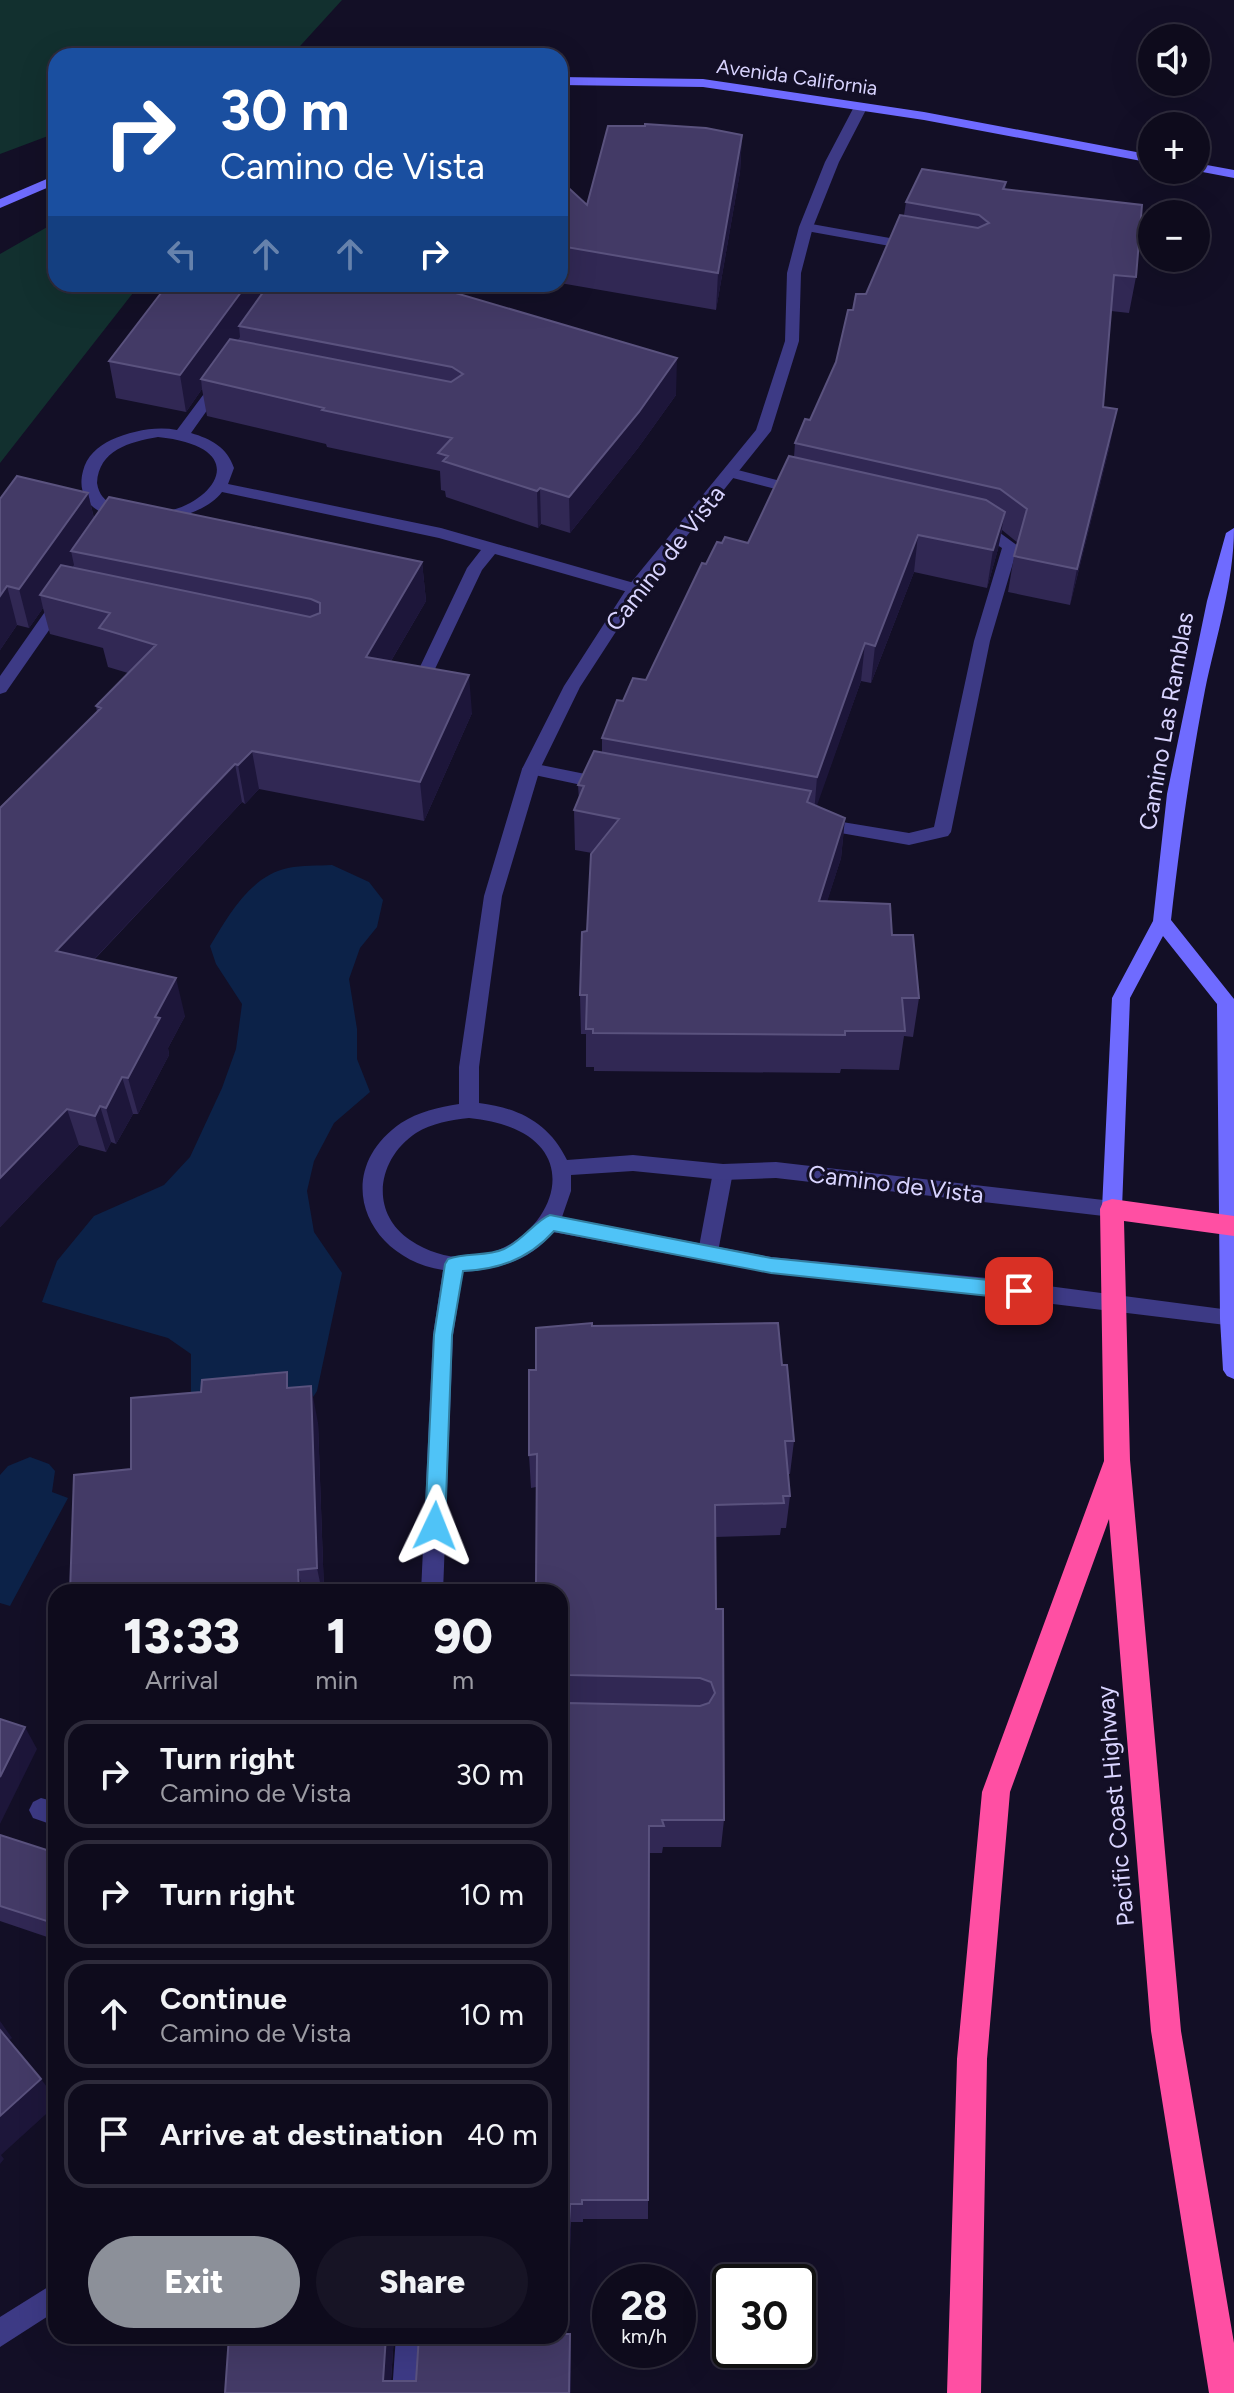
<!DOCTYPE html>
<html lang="en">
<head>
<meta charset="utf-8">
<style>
	body { margin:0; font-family:Figtree,sans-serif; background:#171425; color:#f1f3f6; height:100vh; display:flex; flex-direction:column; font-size:30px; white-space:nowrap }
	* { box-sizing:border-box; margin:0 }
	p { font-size:26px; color:#9b9ba3 }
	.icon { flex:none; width:44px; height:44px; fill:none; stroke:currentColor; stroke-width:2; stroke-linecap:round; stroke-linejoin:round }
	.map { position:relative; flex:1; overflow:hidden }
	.sheet { position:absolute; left:48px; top:1584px; width:520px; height:760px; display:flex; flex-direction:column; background:#0e0b1c; border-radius:24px; box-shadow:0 8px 32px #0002,0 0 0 2px #2e2b3b }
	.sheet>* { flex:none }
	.guide { position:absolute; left:48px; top:48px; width:520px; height:244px; border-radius:24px; box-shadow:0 8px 32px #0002,0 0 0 2px #2e2b3b; background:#1a4fa0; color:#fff; overflow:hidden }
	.controls { position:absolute; left:1138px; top:24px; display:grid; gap:16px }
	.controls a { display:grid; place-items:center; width:72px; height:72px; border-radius:50%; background:#0e0b1c; box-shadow:0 8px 32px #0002,0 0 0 2px #2e2b3b; font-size:40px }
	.speed { position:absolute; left:592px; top:2264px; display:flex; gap:16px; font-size:40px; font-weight:700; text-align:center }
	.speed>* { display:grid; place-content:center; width:104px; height:104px; border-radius:50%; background:#0e0b1c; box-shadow:0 8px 32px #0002,0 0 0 2px #2e2b3b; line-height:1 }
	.speed small { font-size:20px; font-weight:400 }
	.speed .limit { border:4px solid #111; border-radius:12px; background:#fff; color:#111 }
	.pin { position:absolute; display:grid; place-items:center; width:68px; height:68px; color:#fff; margin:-34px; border-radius:16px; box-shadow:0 4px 12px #0006 }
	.me { position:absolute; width:88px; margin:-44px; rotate:2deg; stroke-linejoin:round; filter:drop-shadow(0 0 6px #0008) }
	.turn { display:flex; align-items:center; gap:28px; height:168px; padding:0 40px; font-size:36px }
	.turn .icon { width:104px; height:104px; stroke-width:2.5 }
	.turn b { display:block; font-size:56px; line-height:68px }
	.lanes { display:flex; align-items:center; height:76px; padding:0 40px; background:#0003; justify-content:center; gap:40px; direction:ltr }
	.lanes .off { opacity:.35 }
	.eta { display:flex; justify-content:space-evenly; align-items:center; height:136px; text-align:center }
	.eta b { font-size:48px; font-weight:800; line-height:56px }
	.action { display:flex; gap:16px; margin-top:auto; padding:16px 40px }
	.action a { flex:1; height:92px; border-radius:48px; background:#8c9099; color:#fff; font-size:32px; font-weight:800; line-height:92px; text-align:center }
	.action a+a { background:#171425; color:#f1f3f6 }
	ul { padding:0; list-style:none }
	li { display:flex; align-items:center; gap:24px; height:108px; margin:0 16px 12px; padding:0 24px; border:4px solid #2e2b3b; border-radius:24px }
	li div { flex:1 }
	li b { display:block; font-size:30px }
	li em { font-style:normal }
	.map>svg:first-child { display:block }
	.green { fill:#12302f }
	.water { fill:#0c2248 }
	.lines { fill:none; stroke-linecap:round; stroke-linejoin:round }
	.lane { fill:#3d3a85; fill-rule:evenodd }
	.street { fill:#3d3a85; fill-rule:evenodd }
	.secondary { fill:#6f6bff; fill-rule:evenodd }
	.highway { fill:#ff4fa3; fill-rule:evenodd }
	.wall { fill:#312854 }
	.shaded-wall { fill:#1d163a }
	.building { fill:#433a66; stroke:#5a527e; stroke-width:2 }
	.route { fill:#4fc3f7; stroke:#337fa1; stroke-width:2 }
	.labels { text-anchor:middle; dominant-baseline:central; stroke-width:6; stroke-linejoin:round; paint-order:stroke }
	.far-street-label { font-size:20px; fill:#d9d4ff; stroke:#130f26 }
	.street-label { font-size:24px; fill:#d9d4ff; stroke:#130f26 }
</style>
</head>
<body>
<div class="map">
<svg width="1234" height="2393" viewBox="0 0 1234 2393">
	<rect width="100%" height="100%" fill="#130f26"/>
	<path class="green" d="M0 0H342L291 56H56V133L0 154Z
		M56 222V284H140L0 463V254Z"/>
	<path class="water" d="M332 865 369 882 383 900 377 927 360 948 349 979 357 1029V1059L370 1092 334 1123 314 1161 307 1191 314 1232 342 1273 317 1391 295 1425 191 1431V1354L168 1338 42 1302 57 1261 94 1216 164 1185 190 1157 222 1088 236 1049 242 1004 216 964 210 946C228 916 250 876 288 868 302 865 318 866 332 865Z
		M30 1457 49 1464 55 1471 52 1492 68 1498 10 1606 0 1603V1475L8 1466Z"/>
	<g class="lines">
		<path class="lane" d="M806 223 912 242 919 246 912 250 801 230V224Z
			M220 378 227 382 191 433C211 439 227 447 234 468L228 484 441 528 641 585 643 589 635 594 495 554 482 570 434 671 426 677 418 671 467 568 481 550 439 538 222 492C191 533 66 535 83 471 86 457 98 446 111 440 132 431 155 426 177 430L215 379ZM158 437C282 450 182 540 115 506 104 500 99 495 97 483 99 450 129 442 158 437Z
			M730 468 804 487 807 490 799 495 725 476V470Z
			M975 524 992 527 1018 546 990 641 951 832 948 836 909 845 812 828 809 824 818 818 909 833 934 827 974 641 1002 548 981 535 969 533 967 529Z
			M62 595 70 600 6 692 0 694V676L56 596Z
			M531 763 605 778 614 784 605 790 525 773 522 769 525 765Z
			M723 1164 730 1166 733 1172 718 1252 715 1258 708 1260 701 1258 698 1252 713 1172 716 1166Z
			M560 1707 596 1708 604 1711 608 1719 604 1727 596 1730 560 1729Z
			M41 1798 56 1802V1826L33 1818 29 1810 33 1802Z"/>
		<path class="street" d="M856 103 868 106 839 162 813 227 801 273 799 341 771 431 641 593 580 687 540 769 502 896 479 1067V1103C519 1108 549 1123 567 1160L633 1155 723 1164 776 1162 1112 1201 1119 1203 1122 1209 1119 1215 1112 1217 776 1178 723 1180 633 1171 571 1175V1191L562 1217 771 1257 987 1278 1230 1310 1234 1312V1326L987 1296 771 1273 553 1232C532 1260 497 1270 463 1272L453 1335 443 1592H421L433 1335 443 1270C365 1258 330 1172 401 1123 418 1112 439 1107 459 1104V1067L484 896 522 769 564 686 629 585 756 430 785 341 787 273 799 227 825 162ZM469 1118C637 1135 517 1312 410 1240 369 1212 377 1159 416 1133 432 1123 451 1120 469 1118Z
			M56 2282V2311L0 2347V2317Z
			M396 2336H424L420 2393H392Z"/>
		<path class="secondary" d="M560 77 703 79 924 112 1152 155V163L924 120 703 87 560 85Z
			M1196 163 1234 170V178L1192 170H1196Z
			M56 175V184L0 208V199Z
			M1234 528C1234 582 1216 637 1205 690 1190 768 1180 841 1171 920L1234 999V1379L1227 1376 1223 1370 1220 1319 1217 1004 1163 936 1130 998 1122 1209 1119 1215H1105L1102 1209 1112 998 1153 921 1167 794 1207 601 1226 533Z"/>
		<path class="highway" d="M1112 1199 1234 1216V1236L1124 1221 1130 1460 1181 2031 1234 2343V2393H1209L1151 2031 1109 1519 1010 1792 987 2059 981 2393H947L957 2059 982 1792 1104 1461 1100 1209 1103 1202Z"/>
	</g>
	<path class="wall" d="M742 135 740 172 716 310 560 283V180L587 205Z
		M1006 182 1005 190 1136 277 1129 313 1111 311 1103 407 1110 445 1070 605 1008 592 1014 556 1018 543 1002 530 998 549 987 588 914 572 871 683 861 681 816 806 845 818 841 858 827 901 892 935 919 998 913 1037 904 1036 899 1070 841 1069 840 1073 594 1071V1067H586V1034H581L580 995 587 931 592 853 575 850 574 810 579 800 578 785 602 752V738L623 701 646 680 706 564 722 543H748L794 457 795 443 810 420 836 362 853 310 866 294 904 215 906 202Z
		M168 284 676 395 638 448 570 533 541 524 538 528 446 497 445 491 441 490 440 471 327 447 326 444 207 416 202 389 186 412 116 398 109 361Z
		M88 493 94 518 422 562 426 601 391 661 472 713 424 821 259 789 245 804 242 802 94 960 185 1016 168 1048 169 1055 138 1114H133L116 1144 111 1142 106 1152 79 1145 0 1227V808L97 712 96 706 128 673 108 667 103 648 50 634 43 608 29 628 17 625 0 650V499Z
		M592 1326 782 1365 794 1441 790 1474H788L790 1496 786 1528H781L780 1535 715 1537 716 1609 724 1820 721 1847H663L662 1853H649L648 2219H583V2222H571L567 2334 571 2350V2393H225L229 2336H394L391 2381H416L560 2336 568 1884 570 1703 569 1673H560V1592L536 1584V1487L531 1488 529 1455 536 1370Z
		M290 1387 318 1423 324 1592H70Z
		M0 1835 56 1853V1940L0 1921Z"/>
	<path class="shaded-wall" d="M742 135 740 172 716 310 718 273Z
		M247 284H278L239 326 240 337 208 381 201 379 202 389 186 412 180 375Z
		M677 358 676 395 638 448 570 533 569 497Z
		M1117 409 1110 445 1070 605 1077 569Z
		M540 488 541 524 538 528 537 491Z
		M88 493 97 532 71 551 74 565 51 598 40 595 43 608 29 628 19 589Z
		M1005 512 998 549 987 588 993 550Z
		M918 535 914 572 871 683 875 646Z
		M422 562 426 601 371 695 366 657Z
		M7 586 17 625 0 650V596Z
		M865 643 861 681 814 814 817 777Z
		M469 675 472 713 424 821 420 782Z
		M252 751 259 789 245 804 238 765Z
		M235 764 242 802 67 988 56 951Z
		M845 818 841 858 815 940 819 901Z
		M176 978 185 1016 168 1048 169 1055 138 1114 128 1078 155 1017Z
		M122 1077 133 1114 116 1144 106 1108Z
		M100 1106 111 1142 106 1152 95 1116Z
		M67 1109 79 1145 0 1227V1178Z
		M311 1386 318 1423 324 1592H322L317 1568Z
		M298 1570 303 1592H299Z
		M25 1727 37 1749 0 1824V1777Z
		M0 2021 12 2038 7 2042 0 2032Z
		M41 2079 56 2099V2105L1 2155 4 2159 0 2164V2116Z
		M570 2204 571 2222 566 2349 565 2334Z
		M570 2334 571 2350V2393H569Z
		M386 2336H394L390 2393 383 2381Z"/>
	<path class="building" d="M645 124 706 128 742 135 718 273 560 246V180L587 205 608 126H645Z
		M922 169 1006 182 1003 189 1142 205 1136 277 1114 275 1103 407 1117 409 1077 569 1014 556 1027 509 1000 489 795 443 805 419 810 420 836 362 848 310H853L856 294H866L900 215 978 228 989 223 979 215 906 202Z
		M168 284H247L180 375 109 361Z
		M269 284H425L677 358 639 412 569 497 540 488 537 491 443 461 448 456 438 453 452 438 322 410 324 408 201 379 230 339 451 382 463 374 452 367 239 326Z
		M789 456 986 500 1005 512 993 550 918 535 875 646 865 643 817 777 602 738 617 700 623 701 633 678 646 680 702 563 706 564 717 542 722 543 725 537 748 543Z
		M17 476 88 493 19 589 7 586 0 596V499Z
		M109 497 422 562 366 657 469 675 420 782 252 751 238 765 235 764 56 951 176 978 155 1017 160 1018 128 1078 122 1077 106 1108 100 1106 95 1116 67 1109 0 1178V808L101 708 96 706 156 645 99 628 110 613 40 595 61 565 310 617 320 613V603L311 599 71 551Z
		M594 751 811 791 807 802 845 818 819 901 890 904 892 935H913L919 998H902L905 1031H845V1035L593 1033V1029H586L587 995H580L582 932 587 931 591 854 619 819 574 810 584 786 578 785Z
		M592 1323V1326L778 1323 782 1365H787L794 1441H785L790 1496H783L784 1503 715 1505 716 1609H723L724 1820H662L664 1826H649L648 2200H582V2204H570L565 2334H570L569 2393H225L229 2336H386L383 2381H416L419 2336H560V1884H568L569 1703 700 1706 709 1703 715 1693 711 1682 700 1678 569 1675 567 1643H560V1592H518L519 1584H536L537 1454 529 1455V1370H536V1328Z
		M287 1372V1388L311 1386 317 1568 298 1570 299 1592H70L74 1475 131 1469V1398L201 1392 202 1380Z
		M0 1719 25 1727 0 1777Z
		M0 1835 56 1853V1924L0 1906Z
		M0 2030 41 2079 0 2116Z"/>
	<path class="route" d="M550 1215 771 1258 1019 1283 1026 1285 1028 1291 1026 1297 1019 1299 771 1273 554 1231C530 1258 499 1270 463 1271L452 1335 445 1526 442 1532 435 1535 428 1532 425 1526 434 1335 445 1264 448 1259C466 1252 486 1257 504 1249 522 1241 536 1220 550 1215Z"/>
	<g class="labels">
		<g class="far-street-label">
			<text transform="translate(797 77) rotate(8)">Avenida California</text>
		</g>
		<g class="street-label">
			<text transform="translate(665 558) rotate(-52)">Camino de Vista</text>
			<text transform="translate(1166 721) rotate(-80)">Camino Las Ramblas</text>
			<text transform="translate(896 1184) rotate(7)">Camino de Vista</text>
			<text transform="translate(1115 1806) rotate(-95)">Pacific Coast Highway</text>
		</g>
	</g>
</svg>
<div class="controls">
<a><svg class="icon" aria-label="sound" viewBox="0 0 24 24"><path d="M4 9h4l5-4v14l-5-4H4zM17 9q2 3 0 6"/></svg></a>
<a>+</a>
<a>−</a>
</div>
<div class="speed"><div>28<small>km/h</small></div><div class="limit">30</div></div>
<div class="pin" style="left:1019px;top:1291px;background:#d93025"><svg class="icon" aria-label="arrive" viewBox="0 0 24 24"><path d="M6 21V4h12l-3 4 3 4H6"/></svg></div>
<svg class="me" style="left:435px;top:1526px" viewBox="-20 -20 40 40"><path d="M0-17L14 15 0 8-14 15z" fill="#4fc3f7" stroke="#fff" stroke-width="4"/></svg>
<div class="guide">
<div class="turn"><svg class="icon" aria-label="right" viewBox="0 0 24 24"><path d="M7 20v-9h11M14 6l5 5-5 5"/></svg><div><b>30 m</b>Camino de Vista</div></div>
<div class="lanes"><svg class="icon off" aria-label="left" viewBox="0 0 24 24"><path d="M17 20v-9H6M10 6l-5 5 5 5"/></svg><svg class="icon off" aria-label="ahead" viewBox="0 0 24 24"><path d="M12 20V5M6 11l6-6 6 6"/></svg><svg class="icon off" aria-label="ahead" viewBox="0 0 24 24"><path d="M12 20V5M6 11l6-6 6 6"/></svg><svg class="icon" aria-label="right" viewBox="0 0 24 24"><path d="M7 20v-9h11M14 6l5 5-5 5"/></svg></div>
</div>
<section class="sheet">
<div class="eta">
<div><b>13:33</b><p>Arrival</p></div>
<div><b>1</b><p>min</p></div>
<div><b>90</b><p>m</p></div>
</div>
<ul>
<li><svg class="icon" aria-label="right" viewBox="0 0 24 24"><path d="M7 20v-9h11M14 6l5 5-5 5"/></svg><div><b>Turn right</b><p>Camino de Vista</p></div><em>30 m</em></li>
<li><svg class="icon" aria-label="right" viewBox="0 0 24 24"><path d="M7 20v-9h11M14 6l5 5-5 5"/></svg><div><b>Turn right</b></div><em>10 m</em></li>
<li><svg class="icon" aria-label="ahead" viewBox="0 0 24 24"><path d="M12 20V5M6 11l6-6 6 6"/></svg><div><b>Continue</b><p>Camino de Vista</p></div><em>10 m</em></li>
<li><svg class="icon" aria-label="arrive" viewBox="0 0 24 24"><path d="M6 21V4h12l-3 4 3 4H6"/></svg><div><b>Arrive at destination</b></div><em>40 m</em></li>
</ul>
<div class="action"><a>Exit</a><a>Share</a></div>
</section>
</div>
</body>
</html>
